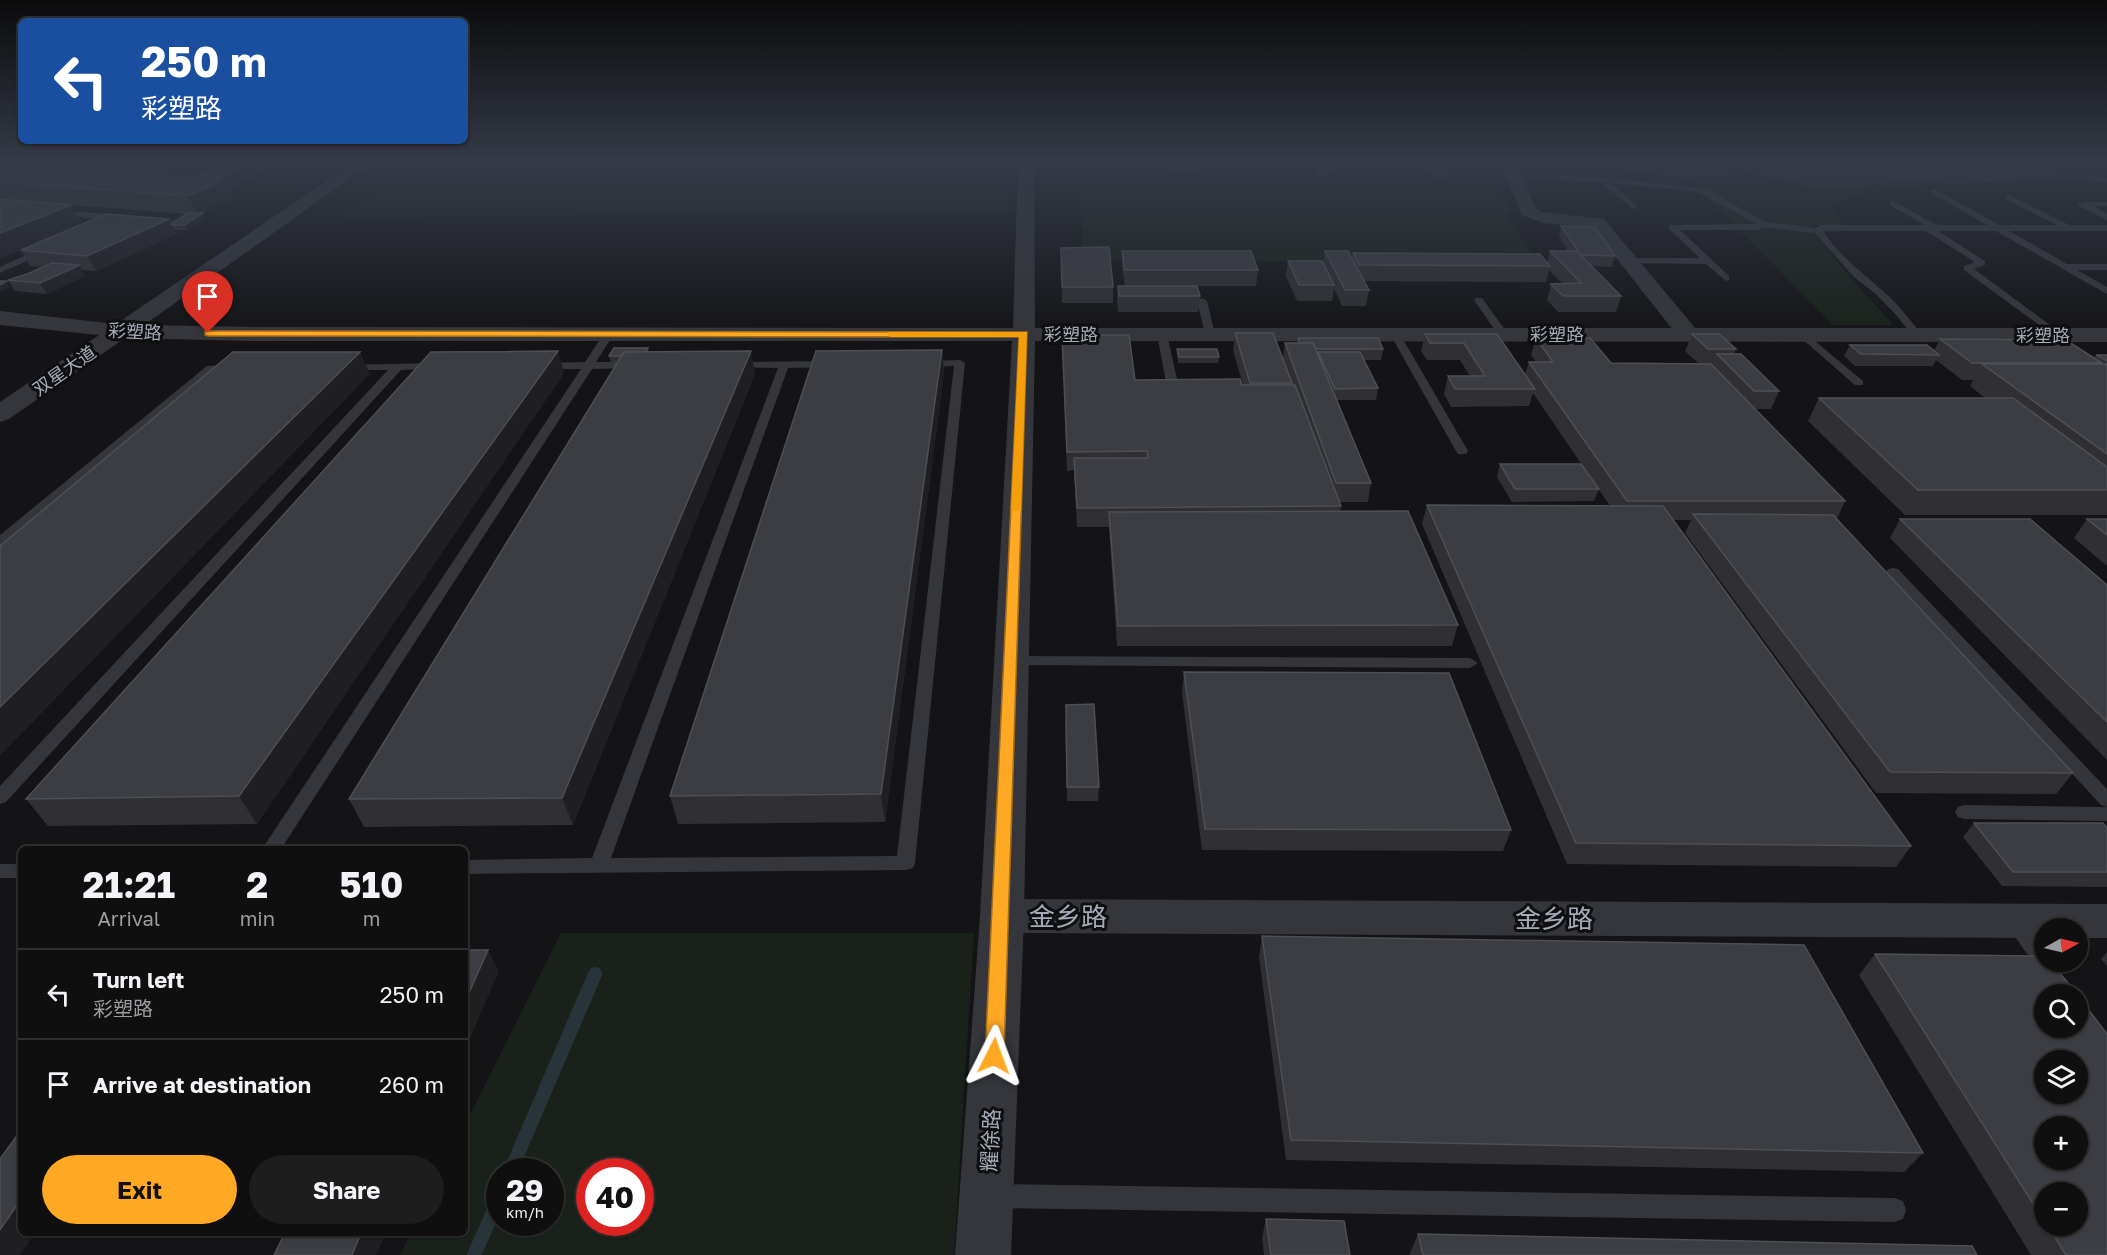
<!DOCTYPE html>
<html lang="en">
<head>
<meta charset="utf-8">
<style>
	body { margin:0; font-family:"Golos Text","Noto Sans SC",sans-serif; background:#1d1d1e; color:#f1f3f6; height:100vh; display:flex; flex-direction:column; font-size:22px; white-space:nowrap }
	* { box-sizing:border-box; margin:0 }
	p { font-size:20px; color:#9b9c9f }
	.icon { flex:none; width:33px; height:33px; fill:none; stroke:currentColor; stroke-width:2; stroke-linecap:round; stroke-linejoin:round }
	.map { position:relative; flex:1; overflow:hidden }
	.drawer { position:absolute; left:18px; top:846px; width:450px; height:390px; display:flex; flex-direction:column; background:#0f0f10; border-radius:9px; box-shadow:0 2px 4px #0004,0 0 0 2px #2f2f30 }
	.drawer>* { flex:none }
	.guide { position:absolute; left:18px; top:18px; width:450px; height:126px; border-radius:9px; box-shadow:0 2px 4px #0004,0 0 0 2px #2f2f30; background:#1a4fa0; color:#fff; overflow:hidden }
	.needle { width:39px; rotate:82deg }
	.tools { position:absolute; left:2034px; top:918px; display:grid; gap:12px }
	.tools a { display:grid; place-items:center; width:54px; height:54px; border-radius:50%; background:#0f0f10; box-shadow:0 2px 4px #0004,0 0 0 2px #2f2f30; font-size:30px }
	.speed { position:absolute; left:486px; top:1158px; display:flex; gap:12px; font-size:30px; font-weight:700; text-align:center }
	.speed>* { display:grid; place-content:center; width:78px; height:78px; border-radius:50%; background:#0f0f10; box-shadow:0 2px 4px #0004,0 0 0 2px #2f2f30; line-height:1 }
	.speed small { font-size:15px; font-weight:400 }
	.speed .limit { border:9px solid #d22; background:#fff; color:#111 }
	.pin { position:absolute; display:grid; place-items:center; width:51px; height:51px; color:#fff; margin:-62px -26px; border-radius:50% 50% 50% 0; rotate:-45deg; box-shadow:0 0 6px #0007 }
	.pin .icon { rotate:45deg }
	.me { position:absolute; width:66px; margin:-33px; rotate:3deg; stroke-linejoin:round; filter:drop-shadow(0 0 4px #0008) }
	.turn { display:flex; align-items:center; gap:21px; height:126px; padding:0 24px; font-size:27px }
	.turn .icon { width:78px; height:78px; stroke-width:2.5 }
	.turn b { display:block; font-size:42px; line-height:51px }
	.eta { display:flex; justify-content:space-evenly; align-items:center; height:102px; text-align:center }
	.eta b { font-size:36px; font-weight:700; line-height:42px }
	.action { display:flex; gap:12px; margin-top:auto; padding:12px 24px }
	.action a { flex:1; height:69px; border-radius:36px; background:#ffa823; color:#111; font-size:24px; font-weight:700; line-height:69px; text-align:center }
	.action a+a { background:#1d1d1e; color:#f1f3f6 }
	ul { padding:0; list-style:none }
	li { display:flex; align-items:center; gap:18px; height:90px; padding:0 24px; border-top:2px solid #2f2f30 }
	li div { flex:1 }
	li b { display:block; font-size:22px }
	li em { font-style:normal }
	.map>svg:first-child { display:block }
	.green { fill:#19211a; fill-rule:evenodd }
	.water { fill:#29343a }
	.lines { fill:none; stroke-linecap:round; stroke-linejoin:round }
	.stream-far1 { stroke:#29343a; stroke-width:5 }
	.stream { stroke:#29343a; stroke-width:14 }
	.service { fill:#34363b; fill-rule:evenodd }
	.minor { fill:#34363b; fill-rule:evenodd }
	.tertiary { fill:#34363b; fill-rule:evenodd }
	.wall { fill:#303034; fill-rule:evenodd }
	.shaded-wall { fill:#1f1f22 }
	.building { fill:#3c3d42; stroke:#4c4f54; stroke-width:1.5; fill-rule:evenodd }
	.route { fill:#ffa823; stroke:#a66d17; stroke-width:1.5 }
	.slow { fill:#f59e0b }
	.labels { text-anchor:middle; dominant-baseline:central; stroke-width:6; stroke-linejoin:round; paint-order:stroke }
	.far-street-label { font-size:18px; fill:#a4abb7; stroke:#0f0f11 }
	.street-label { font-size:21px; fill:#a4abb7; stroke:#0f0f11 }
	.near-street-label { font-size:26px; fill:#a4abb7; stroke:#0f0f11 }
</style>
</head>
<body>
<div class="map">
<svg width="2107" height="1255" viewBox="0 0 2107 1255">
	<rect width="100%" height="100%" fill="#141416"/>
	<path class="green" d="M414 162H1010L1009 213 341 217Z
		M1075 162H1160L1168 168 1193 177 1313 181 1310 176 1491 177 1513 212H1505L1533 255 1362 262 1096 259 1083 255 1078 169Z
		M1514 162 1606 167 1630 172 1685 177 1768 176 1828 162H2052L2059 165 2061 171 2077 177 1902 187C1878 190 1851 194 1830 206L1845 225H1812L1811 228 1836 261 1893 325H1833L1713 203 1693 187 1623 178 1519 172Z
		M561 933H974L954 1255H400L411 1233H465V1125ZM500 1172H550V1222H500ZM590 1172H640V1222H590Z"/>
	<path class="water" d="M1582 162H2052L2059 165 2061 171 2077 177 1952 184C1909 176 1865 188 1821 187 1802 187 1786 178 1768 176 1741 172 1713 178 1686 177 1651 175 1617 169 1582 162Z
		M1169 163H1191L1200 168V172L1167 171 1162 165Z"/>
	<g class="lines">
		<path class="stream-far1" d="M2077 177 2107 180"/>
		<path class="stream" d="M510 1172 595 974
			M474 1255 500 1196"/>
		<path class="service" d="M1513 173 1608 178 1691 187 1708 190 1765 222 1816 228 1821 225H1925L1890 205V201H1893L1937 225H1987L1931 193 1930 191 1934 189 2000 225H2057L2006 199V195H2009L2069 225H2107V231H2009L2067 264H2107V270H2077L2107 287V294L1996 231H1938L1985 261V265L1974 269 2061 333 2062 335 2057 338 1964 270V266L1975 262 1926 231H1823C1837 253 1861 272 1882 290 1897 303 1910 319 1922 335L1917 338 1913 337 1898 317 1876 294 1854 277 1815 233 1764 227 1758 230H1680L1729 276V280L1726 281 1706 264 1630 263 1625 260 1627 258H1700L1669 229V225L1757 224 1702 194 1691 191 1611 183 1636 205 1637 207 1633 209 1601 182 1510 177V173Z
			M2082 202H2107V206H2093L2107 214V220L2079 206 2078 204Z
			M57 210 120 215 124 218 120 221 54 215 53 213Z
			M44 247 47 248V252L0 273V267Z
			M1202 298 1207 301 1215 334 1214 336 1205 334 1197 301Z
			M1476 298H1482L1508 334 1507 336H1499L1474 300Z
			M609 331 614 334 596 362H637L642 365 637 368 592 369 281 849H262L581 369H544L539 366 544 363 585 362 605 332Z
			M1162 331 1167 334 1180 393 1174 396 1168 393 1157 334Z
			M1395 331 1400 334 1468 451 1466 454H1458L1456 451 1390 334Z
			M1804 332 1863 381V385H1855L1800 337 1799 335Z
			M960 360 965 363 915 863 913 868 906 870 465 874V860L592 858 778 368 729 367 728 365 733 362 832 361 837 364 832 367 788 368 611 858 897 856 954 366 925 367 920 364 925 361Z
			M436 363 441 366 440 368 401 370 6 802 0 804V786L388 370H346L342 369V365Z
			M235 364 239 365V369L214 371 5 545 0 546V535L207 366Z
			M1893 568 1898 569 2107 789V807L2101 805 1888 575 1886 572 1888 569Z
			M1011 656 1470 658 1478 663 1470 668 1006 665 1003 661 1006 657Z
			M1964 805 2107 807V821L1964 819 1958 817 1955 812 1958 807Z
			M0 864H21V878H0Z
			M2017 915 2024 917 2044 943V962H2052L2051 964C2033 971 2020 942 2010 929L2007 923 2010 917Z
			M993 1184 1894 1198 1903 1201 1906 1210 1903 1219 1894 1222 993 1208 984 1205 981 1196 984 1187Z"/>
		<path class="minor" d="M1320 162H1336L1327 175 1321 177 1313 172Z
			M1422 162H1438L1448 174 1446 177H1434Z
			M1500 162H1516L1536 208 1541 212 1604 219 1696 329 1699 334 1696 339 1688 340 1680 339 1592 227 1543 223 1522 215Z
			M1002 899 2107 904V938H2078V928H2044V938L1002 933 987 928 981 916 987 904Z"/>
		<path class="tertiary" d="M354 162H373L144 325 253 327 1013 328 1018 162H1034L1035 328H2107V342L1035 341 1024 916 1011 1255H955L980 916 1012 341H253L125 338 9 419 0 422V402L99 335 0 325V311L116 324Z"/>
	</g>
	<path class="wall" d="M28 162H70L57 168 75 170 71 162H140L129 168 168 176 195 178 222 162H277L229 191 232 198 200 213 205 218 187 230H175L177 234 96 271 82 270 85 276 47 294 15 291 8 280 27 274 44 267 30 266 21 250 169 219 172 223 188 214 71 205 81 224 0 258V164L30 166Z
		M1561 226 1615 256 1612 267 1592 266 1621 296 1616 312H1558L1547 300 1551 284 1562 283 1549 270 1546 282 1364 281 1369 290 1366 306H1342L1334 288 1332 301H1297L1286 276 1288 261 1323 263 1325 251 1352 259 1353 253 1547 263 1550 251H1568L1559 236Z
		M1061 248 1113 287V303H1062Z
		M1122 251 1258 270 1256 286H1172L1200 296 1198 312H1118L1117 302 1118 286H1125L1122 267Z
		M1235 333 1283 358 1285 343H1297L1298 338 1383 349 1381 360H1364L1378 388 1376 400H1337L1371 483 1368 502H1339L1341 506 1340 511 1458 625 1452 646H1117L1109 527H1077L1074 470 1067 471 1062 335 1135 380 1243 385 1233 350Z
		M1425 334H1497L1525 375 1529 362H1536L1531 355 1536 338 1611 363H1698L1685 351 1692 334 1736 349 1734 354 1779 391 1771 409H1755L1845 501 1837 519 2073 773 2056 794 1876 793 1685 533 1691 520H1674L1911 846 1896 867 1567 864 1422 524 1427 505 1610 506 1533 393 1529 406 1451 407 1444 394 1448 376H1470L1460 360H1427L1421 351Z
		M1940 339 2094 358 2096 355H2107V515H1905L1808 421 1819 398H1985L1970 386 1973 380H1962L1936 360 1933 366H1855L1844 356 1850 345 1934 351Z
		M648 348 649 352 755 374 573 825 364 827 349 799 619 362H611L609 356Z
		M1177 349 1219 357 1218 363H1178L1177 355Z
		M942 350 944 373 885 822 678 824 670 796Z
		M564 373 257 824 48 826 26 799Z
		M1500 464 1599 489 1594 501 1512 502 1497 477Z
		M1900 519 2107 585V760L1890 538Z
		M2087 519H2107V566L2074 538Z
		M1184 672 1511 830 1503 851 1202 850 1182 693Z
		M1065 719 1099 787 1098 801H1067Z
		M1974 823 2107 828V887L2002 886 1963 837Z
		M1262 936 1923 1153 1904 1172 1286 1160 1259 957Z
		M2107 952V966L2101 959Z
		M1875 954 2107 1255H2031L1859 975ZM2044 1192 2078 1226H2044Z
		M1266 1219 1350 1255H1264L1262 1238Z
		M1418 1234 1977 1255H1410V1253Z"/>
	<path class="shaded-wall" d="M53 162H70L57 168Z
		M119 162H140L123 171Z
		M249 162H277L229 191 232 198 197 214 188 196 223 180 222 177Z
		M165 169 169 179 147 177Z
		M71 205 81 224 0 258V233Z
		M203 213 205 218 187 230 184 225Z
		M169 219 177 234 96 271 87 256Z
		M80 265 85 276 47 294 40 283Z
		M7 281 11 287 0 292V285Z
		M942 350 944 373 885 822 881 794Z
		M558 351 564 373 257 824 239 796Z
		M751 351 755 374 573 825 562 798Z
		M360 352 370 374 0 756V707Z
		M488 950 499 971 465 1050V1002Z
		M21 1199V1233H35L20 1255H0V1230Z
		M361 1233H386L376 1255H352Z"/>
	<path class="building" d="M222 162H249L222 177H194Z
		M0 164 224 180 188 196 0 182Z
		M103 167 165 169 152 175 93 171Z
		M0 199 71 205 0 233Z
		M188 213H203L184 225H172V223Z
		M106 214 169 219 87 256 21 250Z
		M1561 226 1595 227 1615 256 1581 255Z
		M1109 247 1113 287H1062L1061 248Z
		M1122 251H1251L1258 270H1125Z
		M1325 251H1348L1369 290H1345Z
		M1550 251H1577L1621 296H1563L1551 284 1581 283Z
		M1353 253 1540 254 1550 266 1359 265Z
		M1288 261H1322L1334 285H1299Z
		M52 263 80 265 40 283 8 280 27 274Z
		M0 281H7L0 285Z
		M1118 286H1197L1200 296H1119Z
		M1235 333H1273L1292 383H1250Z
		M1425 334H1497L1535 389H1455L1448 376H1485L1464 343H1430Z
		M1692 334H1719L1736 349H1708Z
		M1062 335H1129L1135 380 1240 379 1242 385H1295L1341 506 1077 508 1074 458H1148L1147 451 1067 452Z
		M1298 338H1378L1383 349H1316L1313 343H1300Z
		M1536 338H1590L1611 363 1711 364 1845 501H1627L1529 362H1553Z
		M1940 339 2066 340 2102 363H1972Z
		M1285 343H1313L1371 483H1336Z
		M1850 345H1927L1939 355 1861 354Z
		M614 348H648L645 352H624L622 356H609Z
		M1177 349H1217L1219 357H1179Z
		M942 350 881 794 670 796 816 351Z
		M558 351 239 796 26 799 431 352Z
		M751 351 562 798 349 799 624 352Z
		M233 352H360L0 707V546Z
		M1318 352H1360L1378 388 1335 389Z
		M1717 354H1741L1779 391H1754Z
		M2096 355H2107V361Z
		M1982 364H2107V454Z
		M1819 398H2013L2107 467V490H1918Z
		M1500 464H1581L1599 489H1515Z
		M1427 505 1663 506 1911 846 1576 843Z
		M1408 511 1458 625 1118 626 1109 512Z
		M1693 514 1833 515 2073 773 1890 772Z
		M1900 519H2030L2107 585V722Z
		M2087 519H2107V535Z
		M1184 672 1449 673 1511 830 1205 829Z
		M1094 704 1099 787H1067L1066 705Z
		M1974 823H2103L2107 828V872H2013Z
		M1262 936 1804 945 1923 1153 1291 1140Z
		M465 950H488L465 1002Z
		M1875 954 2044 956V962H2051L2077 994H2044V1028H2078V996L2107 1034V1255H2066L2048 1226H2078V1192H2044V1221ZM2044 1060H2078V1094H2044ZM2044 1126H2078V1160H2044Z
		M21 1130V1199L0 1230V1159Z
		M1266 1219 1344 1221 1350 1255H1271Z
		M285 1233H361L352 1255H274Z
		M1418 1234 1972 1246 1977 1255H1423Z"/>
	<linearGradient id="sky" x2="0" y2="1"><stop stop-color="#0b0b0c"/><stop offset="0.48" stop-color="#343a47"/><stop offset="1" stop-color="#343a47" stop-opacity="0"/></linearGradient>
	<rect width="2107" height="338" fill="url(#sky)"/>
	<path class="route" d="M205 331 1027 332 1004 1056 1002 1062 994 1065 987 1062 985 1056 1019 337 208 336 205 335Z"/>
	<path class="slow" d="M888 332H1027L1021 511H1013L1011 509 1019 337H891L888 336Z"/>
	<g class="labels">
		<g class="far-street-label">
			<text transform="translate(135 331) rotate(3)">彩塑路</text>
			<text x="1071" y="334">彩塑路</text>
			<text x="1557" y="334">彩塑路</text>
			<text x="2043" y="335">彩塑路</text>
			<text transform="translate(64 370) rotate(-35)">双星大道</text>
		</g>
		<g class="street-label">
			<text transform="translate(990 1140) rotate(-87)">耀徐路</text>
		</g>
		<g class="near-street-label">
			<text x="1068" y="916">金乡路</text>
			<text x="1554" y="918">金乡路</text>
		</g>
	</g>
</svg>
<div class="tools">
<a><svg class="needle" viewBox="-14 -14 28 28"><path d="M0-13l5 13h-10z" fill="#e53935"/><path d="M0 13l5-13h-10z" fill="#9b9c9f"/></svg></a>
<a><svg class="icon" aria-label="search" viewBox="0 0 24 24"><circle cx="10" cy="10" r="6"/><path d="M15 15l6 6"/></svg></a>
<a><svg class="icon" aria-label="layers" viewBox="0 0 24 24"><path d="M12 4l9 5-9 5-9-5zM3 14l9 5 9-5"/></svg></a>
<a>+</a>
<a>−</a>
</div>
<div class="speed"><div>29<small>km/h</small></div><div class="limit">40</div></div>
<div class="pin" style="left:208px;top:333px;background:#d93025"><svg class="icon" aria-label="arrive" viewBox="0 0 24 24"><path d="M6 21V4h12l-3 4 3 4H6"/></svg></div>
<svg class="me" style="left:994px;top:1056px" viewBox="-20 -20 40 40"><path d="M0-17L14 15 0 8-14 15z" fill="#ffa823" stroke="#fff" stroke-width="4"/></svg>
<div class="guide">
<div class="turn"><svg class="icon" aria-label="left" viewBox="0 0 24 24"><path d="M17 20v-9H6M10 6l-5 5 5 5"/></svg><div><b>250 m</b>彩塑路</div></div>
</div>
<section class="drawer">
<div class="eta">
<div><b>21:21</b><p>Arrival</p></div>
<div><b>2</b><p>min</p></div>
<div><b>510</b><p>m</p></div>
</div>
<ul>
<li><svg class="icon" aria-label="left" viewBox="0 0 24 24"><path d="M17 20v-9H6M10 6l-5 5 5 5"/></svg><div><b>Turn left</b><p>彩塑路</p></div><em>250 m</em></li>
<li><svg class="icon" aria-label="arrive" viewBox="0 0 24 24"><path d="M6 21V4h12l-3 4 3 4H6"/></svg><div><b>Arrive at destination</b></div><em>260 m</em></li>
</ul>
<div class="action"><a>Exit</a><a>Share</a></div>
</section>
</div>
</body>
</html>
